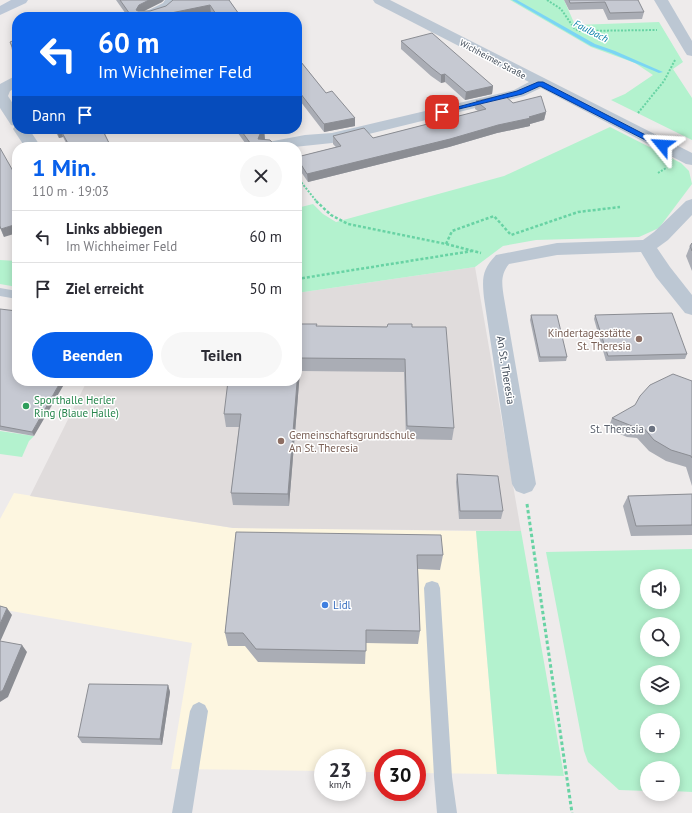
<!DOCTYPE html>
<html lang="de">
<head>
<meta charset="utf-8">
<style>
	body { margin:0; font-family:"PT Sans",sans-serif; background:#f7f7f7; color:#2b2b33; height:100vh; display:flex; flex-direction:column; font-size:15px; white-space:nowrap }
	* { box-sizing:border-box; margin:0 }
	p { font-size:13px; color:#7c7c81 }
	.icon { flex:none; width:22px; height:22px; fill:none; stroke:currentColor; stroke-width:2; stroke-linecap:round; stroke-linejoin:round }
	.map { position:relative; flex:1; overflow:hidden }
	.sheet { position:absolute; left:12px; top:142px; width:290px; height:244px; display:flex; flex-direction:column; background:#fff; border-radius:16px; box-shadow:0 2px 10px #0003 }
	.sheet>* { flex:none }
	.banner { position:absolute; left:12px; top:12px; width:290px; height:122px; border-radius:16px; box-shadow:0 2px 10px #0003; background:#0860eb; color:#fff; overflow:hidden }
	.controls { position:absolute; left:640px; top:569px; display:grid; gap:8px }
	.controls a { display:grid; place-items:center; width:40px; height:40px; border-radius:50%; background:#fff; box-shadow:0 2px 10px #0003; font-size:20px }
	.speed { position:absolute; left:314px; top:749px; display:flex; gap:8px; font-size:20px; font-weight:700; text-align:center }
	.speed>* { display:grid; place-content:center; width:52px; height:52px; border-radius:50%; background:#fff; box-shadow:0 2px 10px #0003; line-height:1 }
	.speed small { font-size:10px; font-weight:400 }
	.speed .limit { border:6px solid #d22; background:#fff; color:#111 }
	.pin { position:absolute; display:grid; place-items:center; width:34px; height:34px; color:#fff; margin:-17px; border-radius:8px; box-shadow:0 2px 6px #0006 }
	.me { position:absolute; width:44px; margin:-22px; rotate:297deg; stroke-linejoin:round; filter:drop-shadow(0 0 3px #0008) }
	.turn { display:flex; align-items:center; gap:14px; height:84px; padding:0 20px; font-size:18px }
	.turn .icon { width:52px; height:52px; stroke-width:2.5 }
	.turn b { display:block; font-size:28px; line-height:34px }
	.then { display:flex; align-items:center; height:38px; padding:0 20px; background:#0003; gap:8px; font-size:15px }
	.round { display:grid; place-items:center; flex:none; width:42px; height:42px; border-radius:21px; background:#f7f7f7 }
	.head { display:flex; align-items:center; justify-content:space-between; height:68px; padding:0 20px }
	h1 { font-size:24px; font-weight:600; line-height:30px; color:#0860eb }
	.primary-button { display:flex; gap:8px; margin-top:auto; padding:8px 20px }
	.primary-button a { flex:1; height:46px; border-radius:24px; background:#0860eb; color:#fff; font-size:16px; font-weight:600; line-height:46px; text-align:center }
	.primary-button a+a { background:#f7f7f7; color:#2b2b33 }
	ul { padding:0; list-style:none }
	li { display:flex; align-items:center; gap:12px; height:52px; padding:0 20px; border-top:1px solid #e1e1e2 }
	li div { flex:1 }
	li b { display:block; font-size:15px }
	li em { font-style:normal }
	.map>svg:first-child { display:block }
	.commercial { fill:#fdf6e0 }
	.education { fill:#e0dcdc }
	.green { fill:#b3f2ce; fill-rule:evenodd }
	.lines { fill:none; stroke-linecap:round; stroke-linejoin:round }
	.stream { fill:#7bd5f4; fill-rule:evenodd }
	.path-far2 { stroke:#68d3a4; stroke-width:2; stroke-dasharray:2 1.5; stroke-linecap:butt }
	.path-far1 { stroke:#68d3a4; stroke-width:2.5; stroke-dasharray:3 2; stroke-linecap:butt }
	.path { stroke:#68d3a4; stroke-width:3; stroke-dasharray:3.5 2.5; stroke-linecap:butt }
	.lane { fill:#bcc7d3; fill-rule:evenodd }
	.street { fill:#bcc7d3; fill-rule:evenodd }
	.secondary { fill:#bbc7d7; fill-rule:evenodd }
	.wall { fill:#aaadb5 }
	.shaded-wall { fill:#8b8d93 }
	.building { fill:#c6c9d2; stroke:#8b8d93 }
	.route { fill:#0860eb; stroke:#053e99 }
	.education-dot { fill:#8d6e63; stroke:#fff; stroke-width:1.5 }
	.leisure-dot { fill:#2e9e5b; stroke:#fff; stroke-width:1.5 }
	.worship-dot { fill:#6b7280; stroke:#fff; stroke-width:1.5 }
	.shop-dot { fill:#3f7fe0; stroke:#fff; stroke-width:1.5 }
	.labels { text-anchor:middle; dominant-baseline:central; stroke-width:3; stroke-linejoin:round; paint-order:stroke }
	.far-street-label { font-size:9px; fill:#424d5a; stroke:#fff }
	.far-water-label { font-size:10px; font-style:italic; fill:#017ca7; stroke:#fff }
	.education-label { font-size:11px; fill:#785e54; stroke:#fff; text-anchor:end }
	.street-label { font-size:11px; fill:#424d5a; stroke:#fff }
	.leisure-label { font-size:11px; fill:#27864d; stroke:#fff; text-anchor:start }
	.worship-label { font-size:11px; fill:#5b616d; stroke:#fff; text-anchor:end }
	.shop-label { font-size:11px; fill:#366cbe; stroke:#fff; text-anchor:start }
</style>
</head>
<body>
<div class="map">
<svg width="692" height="813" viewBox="0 0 692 813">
	<rect width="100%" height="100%" fill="#eeebeb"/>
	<path class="commercial" d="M14 493 233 528 476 531 497 774 417 773V758H383V772H357V758H323V771L171 769 192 643 0 609V519Z"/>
	<path class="education" d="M475 267 521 531 233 528 30 496 87 381H297V293Z"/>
	<path class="green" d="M510 0H564L575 25 659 22 683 62 673 69 692 98V140L611 100 625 94 653 75 635 63 591 47Z
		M610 127 681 163 689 171 692 184 659 228 639 237 536 240 503 246 475 267 297 293V208L313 204 323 214 336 222 504 176Z
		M0 260 17 261V287L0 284Z
		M0 431 34 436 29 441 22 457 0 454Z
		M476 531H521L564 776 497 774Z
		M692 549V792L673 791V768H647V791L619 790 588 762 584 751 546 552ZM647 576H673V602H647ZM647 624H673V650H647ZM647 672H673V698H647ZM647 720H673V746H647Z"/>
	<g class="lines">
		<path class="stream" d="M512 0H517L595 44 615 51 663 72 659 73 611 53 591 46Z"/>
		<path class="path-far2" d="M547 0 561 9 574 28 579 31 657 30
			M638 113 664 81 675 60
			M658 173 666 168
			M297 177 317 202"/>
		<path class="path-far1" d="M316 201 331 215 348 224 446 244 481 253
			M446 244 452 231 494 216 511 235 578 212 620 207
			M297 279 472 251"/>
		<path class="path" d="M527 504 572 813"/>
		<path class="lane" d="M0 288 17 291V299L0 296Z
			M432 581 438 583 440 588 452 777 457 813H437L434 777 424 588 426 583Z
			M199 702 205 705 208 711 192 813H172L190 711 193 705Z"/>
		<path class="street" d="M165 0H179C168 16 157 17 139 17L141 14 163 3Z
			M373 0H390L692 153V165L686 164 541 88 524 96 332 143 294 147H260L262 143 268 142 305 135 332 133 514 90 529 82 375 3Z
			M654 0H668L692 41V56L687 55 685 52Z
			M17 75V87L10 91 8 96 17 110V129H29L41 147H25L13 129 15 126 11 125 0 108V84Z
			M692 199V215L668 240 657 248 670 267 692 295V315L685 313 656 277 641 252 557 255 509 264C500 275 502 285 504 298L536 484 532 491 524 494 516 491 512 484 484 298C482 278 482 270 496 255L557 243 643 240 654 232 686 201Z"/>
		<path class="secondary" d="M11 0H28L26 3 0 15V6Z"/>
	</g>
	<path class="wall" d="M116 0H164L162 2 144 11H150L229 0 241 17H214L211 13 190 17H128Z
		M564 0H638L644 12 642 19 608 20 603 9 569 10Z
		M17 39V60L12 50 10 42Z
		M401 41 493 86 492 94 465 100 445 82 441 83 431 76 401 49Z
		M297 57 326 93 355 118V126L324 132 297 97Z
		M476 101 513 103 546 112 544 120 530 124V126L497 133 449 147 308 182 297 166V157L336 147 333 144V136L373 138 478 111 475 109Z
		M54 129H103L106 136 111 147H68L63 137 59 138Z
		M235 129H264L265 140 276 147H248Z
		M0 148 4 237 0 228Z
		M692 243V271L686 256 690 246Z
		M0 309 34 436 0 430Z
		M531 315 567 357 566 361 539 362 530 320Z
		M595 315 687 354 685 359 606 361 594 319Z
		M297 324 317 326 412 327 454 428 452 440 406 439 404 372 300 371 289 506 233 505 231 493 239 427H226L224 414Z
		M692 381V486L686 467 666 461 649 451 637 438 627 437 608 429 612 418Z
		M457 474 503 511 501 519H459L456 482Z
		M692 494V535L631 536 623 506 628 496Z
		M236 532 443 555 440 570 418 569 420 631 418 644 366 643 365 664 258 662 245 646H228L225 633Z
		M168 685 170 692 162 745 82 743 78 737Z"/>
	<path class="shaded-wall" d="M149 0H164L162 2 140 13 136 10 139 5Z
		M210 5 211 13 190 17H167L166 14Z
		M445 74V82L441 83V75Z
		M493 86 492 94 465 100 466 92Z
		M546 112 544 120 530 124V126L497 133 449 147 308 182 307 174 498 125Z
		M355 118V126L324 132V124Z
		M60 129 63 137 59 138 57 130Z
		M259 129H264L265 141 258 139Z
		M17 224V233L4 237 1 229Z
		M299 358 300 371 289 506 288 494Z
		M61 381H66L34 436 32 432Z
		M7 608 12 615 0 642V624Z
		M22 645 27 652 8 697 0 702V692Z
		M168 685 170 692 162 745 160 739Z"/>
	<path class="building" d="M120 0H149L139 5 136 10 138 11H150L166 6 173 0H229L241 17H218L210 5 166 14 168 17H132Z
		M569 0H638L644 12 610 13 605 2 570 3Z
		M432 33 493 86 466 92 445 74 441 75 432 68 401 41Z
		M17 39V57L10 42Z
		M297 57 326 93 332 91 355 118 324 124 297 89Z
		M504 95 513 103 541 96 546 112 529 117 531 118 498 125 450 139 307 174 297 158V157L341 146 333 136 364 128 373 138 486 109 476 101Z
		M56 129H103L104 130 103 131 111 147H70L60 129 57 130Z
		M240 129H261L264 133 260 134 258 139 270 140 276 147H253Z
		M0 148 17 178V224L1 229 0 226Z
		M692 243V251L690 246Z
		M0 309 17 311V381H61L32 432 0 426Z
		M672 313 687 354 608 356 595 315Z
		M531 315H557L567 357H540Z
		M297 324H317L316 326 387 327 388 324H412V327H446L454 428 407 426 405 359 299 358 288 494 231 493 241 414H224L228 381H297Z
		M673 374 692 381V458L691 456 671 450 654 440 642 426H632L612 418 635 405 640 396 650 385Z
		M457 474 498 476 503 511H460Z
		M692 494V525L636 526 628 496Z
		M236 532 441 535 443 555H417L420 631 366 630V651L256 649 243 633H225Z
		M0 606 7 608 0 624Z
		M0 641 22 645 3 690 0 692Z
		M89 684 168 685 160 739 78 737Z"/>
	<path class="route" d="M538 82H543L665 145 659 147 540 86 522 94 442 113 439 112 517 91Z"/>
	<g class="education-dot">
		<circle cx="639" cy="339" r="4"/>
		<circle cx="281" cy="441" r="4"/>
	</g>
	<circle class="leisure-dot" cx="26" cy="406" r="4"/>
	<circle class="worship-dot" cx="652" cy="429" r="4"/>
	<circle class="shop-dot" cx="325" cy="605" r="4"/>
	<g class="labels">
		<g class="far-street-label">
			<text transform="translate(493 59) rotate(28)">Wichheimer Straße</text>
		</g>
		<g class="far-water-label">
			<text transform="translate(591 31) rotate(27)">Faulbach</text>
		</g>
		<g class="education-label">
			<text x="631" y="333">Kindertagesstätte<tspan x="631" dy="13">St. Theresia</tspan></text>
			<text x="289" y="435" text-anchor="start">Gemeinschaftsgrundschule<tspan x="289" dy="13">An St. Theresia</tspan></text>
		</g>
		<g class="street-label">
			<text transform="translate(506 370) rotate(81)">An St. Theresia</text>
		</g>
		<g class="leisure-label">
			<text x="34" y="400">Sporthalle Herler<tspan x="34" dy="13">Ring (Blaue Halle)</tspan></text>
		</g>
		<g class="worship-label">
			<text x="644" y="429">St. Theresia</text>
		</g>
		<g class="shop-label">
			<text x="333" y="605">Lidl</text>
		</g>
	</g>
</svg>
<div class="controls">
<a><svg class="icon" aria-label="sound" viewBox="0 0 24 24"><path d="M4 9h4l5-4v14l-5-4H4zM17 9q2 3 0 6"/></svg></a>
<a><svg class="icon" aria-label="search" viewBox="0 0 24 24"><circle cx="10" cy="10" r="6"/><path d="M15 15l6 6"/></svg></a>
<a><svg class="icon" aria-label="layers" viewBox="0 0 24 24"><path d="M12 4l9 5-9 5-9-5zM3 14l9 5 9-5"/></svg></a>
<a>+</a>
<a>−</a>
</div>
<div class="speed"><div>23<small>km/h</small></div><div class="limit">30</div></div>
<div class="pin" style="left:442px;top:112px;background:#d93025"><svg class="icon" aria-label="arrive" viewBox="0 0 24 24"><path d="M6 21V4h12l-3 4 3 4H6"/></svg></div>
<svg class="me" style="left:662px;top:145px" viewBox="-20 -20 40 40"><path d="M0-17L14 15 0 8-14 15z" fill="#0860eb" stroke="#fff" stroke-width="4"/></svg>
<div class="banner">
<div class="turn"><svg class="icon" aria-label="left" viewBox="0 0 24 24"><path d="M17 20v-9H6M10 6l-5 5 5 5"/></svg><div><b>60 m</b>Im Wichheimer Feld</div></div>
<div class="then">Dann<svg class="icon" aria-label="arrive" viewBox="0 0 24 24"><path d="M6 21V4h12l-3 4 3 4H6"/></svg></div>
</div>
<section class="sheet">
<div class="head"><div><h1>1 Min.</h1><p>110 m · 19:03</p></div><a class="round"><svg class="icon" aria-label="close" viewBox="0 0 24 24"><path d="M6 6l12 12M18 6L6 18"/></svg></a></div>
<ul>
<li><svg class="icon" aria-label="left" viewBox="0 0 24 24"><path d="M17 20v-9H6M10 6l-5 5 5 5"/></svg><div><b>Links abbiegen</b><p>Im Wichheimer Feld</p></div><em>60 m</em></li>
<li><svg class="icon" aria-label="arrive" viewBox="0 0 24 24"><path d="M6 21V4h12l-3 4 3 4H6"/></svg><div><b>Ziel erreicht</b></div><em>50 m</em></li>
</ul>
<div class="primary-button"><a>Beenden</a><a>Teilen</a></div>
</section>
</div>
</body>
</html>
